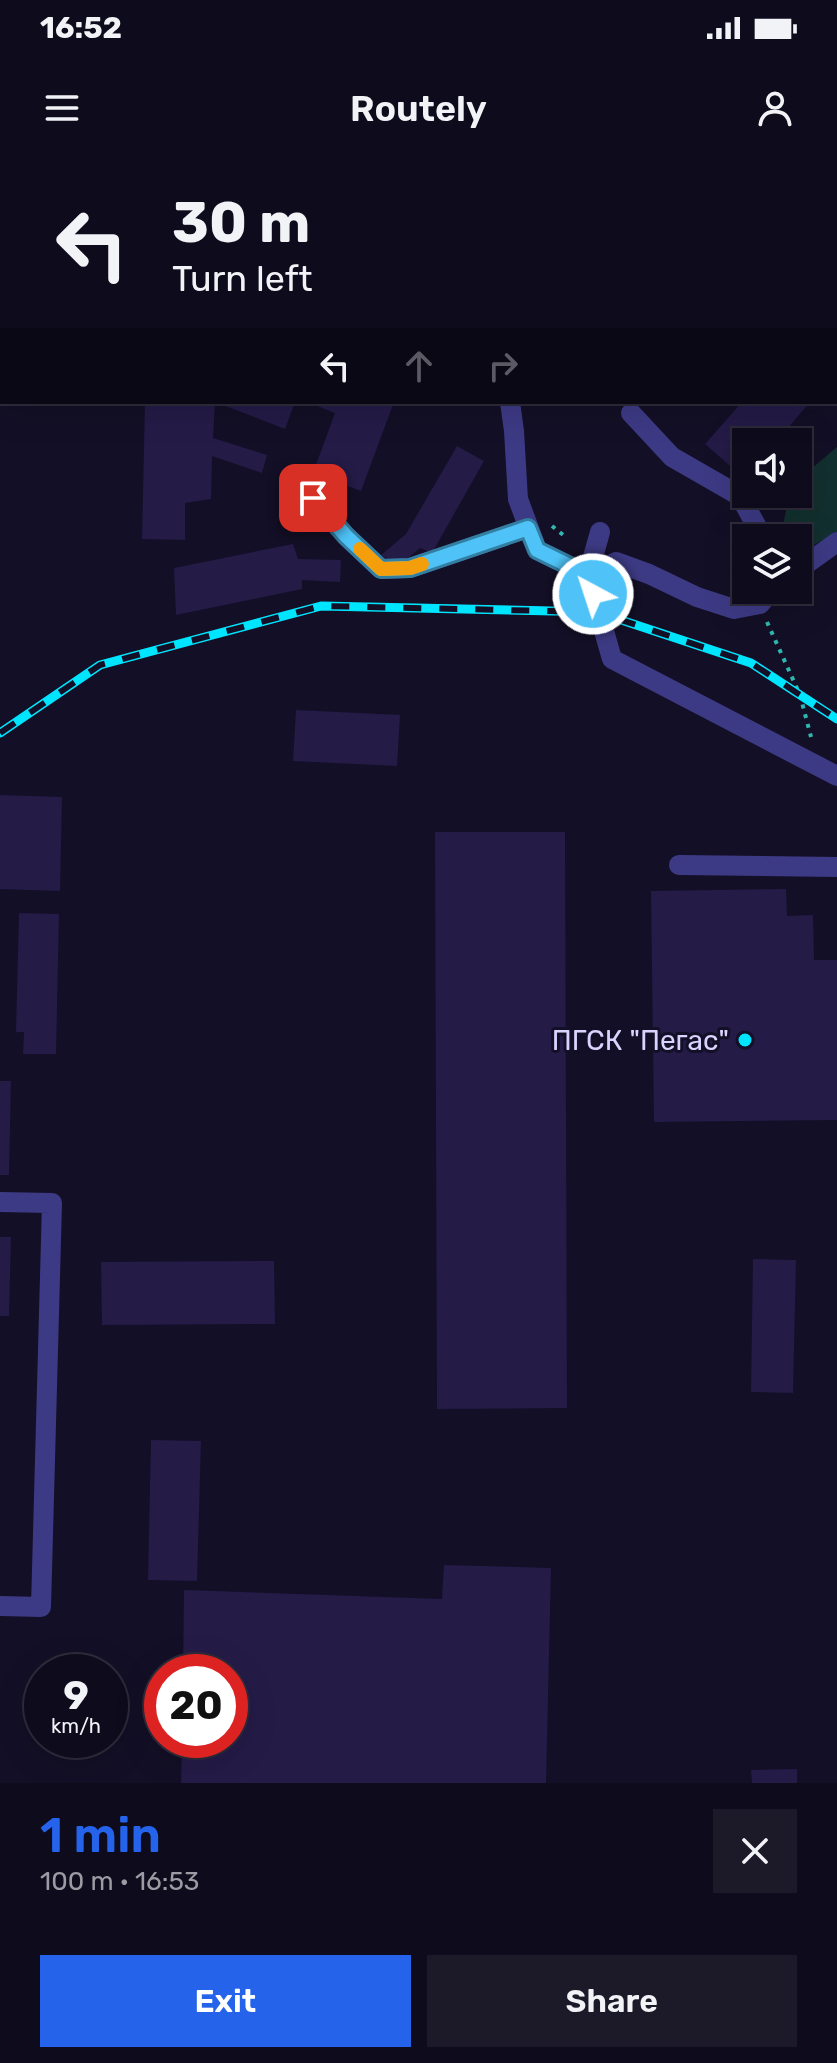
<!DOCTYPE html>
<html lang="en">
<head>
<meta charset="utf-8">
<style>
	body { margin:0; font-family:Rubik,sans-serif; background:#1c1929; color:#f1f3f6; height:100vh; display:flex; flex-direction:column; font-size:30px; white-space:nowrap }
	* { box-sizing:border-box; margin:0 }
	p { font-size:26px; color:#9b9ba3 }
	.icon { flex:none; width:44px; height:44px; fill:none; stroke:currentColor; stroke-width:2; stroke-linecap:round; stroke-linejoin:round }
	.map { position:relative; height:1623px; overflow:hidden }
	.details { display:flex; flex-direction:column; background:#0e0b1c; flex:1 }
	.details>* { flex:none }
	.banner { position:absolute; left:0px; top:0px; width:838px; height:244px; box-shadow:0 8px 32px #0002,0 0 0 2px #2e2b3b; background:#0e0b1c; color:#f1f3f6; overflow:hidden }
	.tools { position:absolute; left:732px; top:268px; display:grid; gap:16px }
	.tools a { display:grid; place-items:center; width:80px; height:80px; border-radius:0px; background:#0e0b1c; box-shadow:0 8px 32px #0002,0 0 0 2px #2e2b3b; font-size:40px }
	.speed { position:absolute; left:24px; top:1494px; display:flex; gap:16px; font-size:40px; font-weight:700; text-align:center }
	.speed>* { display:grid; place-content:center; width:104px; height:104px; border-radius:50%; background:#0e0b1c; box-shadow:0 8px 32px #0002,0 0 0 2px #2e2b3b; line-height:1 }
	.speed small { font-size:20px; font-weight:400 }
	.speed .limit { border:12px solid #d22; background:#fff; color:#111 }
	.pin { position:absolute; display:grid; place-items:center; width:68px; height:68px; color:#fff; margin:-34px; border-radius:16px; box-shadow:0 4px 12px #0006 }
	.me { position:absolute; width:88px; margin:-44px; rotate:320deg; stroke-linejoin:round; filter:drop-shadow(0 0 6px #0008) }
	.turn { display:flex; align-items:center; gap:28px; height:168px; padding:0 40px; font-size:36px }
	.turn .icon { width:104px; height:104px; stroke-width:2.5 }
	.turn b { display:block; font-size:56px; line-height:68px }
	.lanes { display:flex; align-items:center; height:76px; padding:0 40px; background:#0003; justify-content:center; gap:40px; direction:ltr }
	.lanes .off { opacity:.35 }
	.round { display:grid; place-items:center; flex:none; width:84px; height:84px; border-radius:0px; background:#1c1929 }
	.head { display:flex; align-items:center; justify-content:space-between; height:136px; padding:0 40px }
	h1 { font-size:48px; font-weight:600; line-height:60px; color:#2563eb }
	.primary-button { display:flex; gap:16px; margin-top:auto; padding:16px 40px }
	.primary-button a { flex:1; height:92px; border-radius:0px; background:#2563eb; color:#fff; font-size:32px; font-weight:600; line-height:92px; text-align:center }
	.primary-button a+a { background:#1c1929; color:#f1f3f6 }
	.status { display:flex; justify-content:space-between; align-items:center; height:56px; padding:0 40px; background:#0e0b1c; direction:ltr }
	.status svg { height:22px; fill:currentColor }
	header { display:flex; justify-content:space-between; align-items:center; height:104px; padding:0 40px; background:#0e0b1c; font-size:36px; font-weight:600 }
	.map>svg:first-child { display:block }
	.green { fill:#12302f }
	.building { fill:#241b47 }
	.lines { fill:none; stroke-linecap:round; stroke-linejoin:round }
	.path { stroke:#2fb8b0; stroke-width:4; stroke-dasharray:4 6; stroke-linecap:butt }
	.minor { stroke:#3d3a85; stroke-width:20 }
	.rail-casing { stroke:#00e5ff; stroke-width:9 }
	.rail { stroke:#130f26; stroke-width:6; stroke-dasharray:18; stroke-linecap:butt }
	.route-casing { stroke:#337fa1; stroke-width:20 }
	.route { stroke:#4fc3f7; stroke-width:14 }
	.slow { stroke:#f59e0b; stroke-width:14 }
	.poi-dot { fill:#00e5ff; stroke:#130f26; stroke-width:3 }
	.labels { text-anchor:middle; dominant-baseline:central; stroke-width:6; stroke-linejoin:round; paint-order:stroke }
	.poi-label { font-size:28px; fill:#d9d4ff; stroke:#130f26; text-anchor:end }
</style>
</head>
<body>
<div class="status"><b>16:52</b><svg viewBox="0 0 49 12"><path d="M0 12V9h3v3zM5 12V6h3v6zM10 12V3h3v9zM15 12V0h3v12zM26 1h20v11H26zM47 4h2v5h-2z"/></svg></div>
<header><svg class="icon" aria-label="menu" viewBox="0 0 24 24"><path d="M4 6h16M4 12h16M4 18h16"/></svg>Routely<svg class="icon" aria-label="person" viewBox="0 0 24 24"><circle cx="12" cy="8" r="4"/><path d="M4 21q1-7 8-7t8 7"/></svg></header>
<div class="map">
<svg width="837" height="1623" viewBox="0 0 837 1623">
	<rect width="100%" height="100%" fill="#130f26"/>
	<path class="green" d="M837 287V372L798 394V378H786L782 372 789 334H798V320Z"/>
	<path class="building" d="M145 242H215L213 278 267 295 262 313 212 296 211 339 185 343V380L142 379Z
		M224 242H295L285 269 223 245Z
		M307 242H394L361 331 313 313 335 253Z
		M742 242H810L776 282H746V316L744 318 705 284Z
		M457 286 484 301 432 393 420 388 398 406 381 395 406 374Z
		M293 384 298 399 341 400 340 422 302 420V429L176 455 174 408Z
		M296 550 400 555 397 606 293 601Z
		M0 635 62 637 60 731 0 729Z
		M435 672H565L567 1248 437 1249Z
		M786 729 787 756 813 755 814 800H837V960L654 962 651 731Z
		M19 753 59 754 56 894H23L24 872H16Z
		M0 921H11L9 1015H0Z
		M0 1077H11L9 1156H0Z
		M753 1099 796 1100 793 1233 751 1232Z
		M274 1101 275 1164 102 1165 101 1102Z
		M151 1280 201 1281 197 1421 148 1420Z
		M444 1405 551 1408 546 1623H181L182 1580H230V1512H183L184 1430 442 1439Z
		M797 1609V1623H752L751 1610Z"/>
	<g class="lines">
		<path class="path" d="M89 0 92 2
			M552 366 567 378
			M767 462 800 535 811 577"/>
		<path class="minor" d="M0 41 2 40
			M510 242 514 271 518 339 537 390 588 415 612 499 837 616
			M631 253 672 297 740 336 763 378
			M296 319 346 376 381 409 410 408 528 368
			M798 410 837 382
			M588 415 616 402 649 414 697 437 734 449 760 444 772 430
			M588 415 600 372
			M679 705 837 707
			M0 1042 52 1043 41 1447 0 1446"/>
		<defs>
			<path id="rail" d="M0 573 100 505 321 446 597 452 751 503 837 559"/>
		</defs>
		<use href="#rail" class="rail-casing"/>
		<use href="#rail" class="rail"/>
	</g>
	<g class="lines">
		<defs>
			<path id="route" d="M313 338 346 376 381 409 410 408 528 368 537 390 588 415 593 434"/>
		</defs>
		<use href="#route" class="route-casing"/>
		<use href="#route" class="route"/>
		<path class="slow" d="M360 389 381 409 410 408 422 404"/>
	</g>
	<circle class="poi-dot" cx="745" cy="880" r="8"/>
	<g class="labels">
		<g class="poi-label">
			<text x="729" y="880">ПГСК "Пегас"</text>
		</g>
	</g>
</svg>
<div class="tools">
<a><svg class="icon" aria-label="sound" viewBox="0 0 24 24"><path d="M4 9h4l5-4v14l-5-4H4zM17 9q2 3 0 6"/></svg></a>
<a><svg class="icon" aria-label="layers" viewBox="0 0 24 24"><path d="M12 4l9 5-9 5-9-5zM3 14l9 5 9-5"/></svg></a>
</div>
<div class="speed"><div>9<small>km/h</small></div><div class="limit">20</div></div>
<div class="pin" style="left:313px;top:338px;background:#d93025"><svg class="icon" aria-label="arrive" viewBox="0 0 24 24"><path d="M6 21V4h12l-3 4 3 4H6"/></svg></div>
<svg class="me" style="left:593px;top:434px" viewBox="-20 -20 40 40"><circle r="17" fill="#4fc3f7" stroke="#fff" stroke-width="3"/><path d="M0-11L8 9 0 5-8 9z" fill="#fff"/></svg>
<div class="banner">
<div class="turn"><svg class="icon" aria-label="left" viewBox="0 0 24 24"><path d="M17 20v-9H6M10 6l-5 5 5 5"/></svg><div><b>30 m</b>Turn left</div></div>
<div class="lanes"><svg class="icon" aria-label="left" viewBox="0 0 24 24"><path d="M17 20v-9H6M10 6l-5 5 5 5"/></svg><svg class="icon off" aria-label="ahead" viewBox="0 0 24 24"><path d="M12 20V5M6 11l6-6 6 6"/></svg><svg class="icon off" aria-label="right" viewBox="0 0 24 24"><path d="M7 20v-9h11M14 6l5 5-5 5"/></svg></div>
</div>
</div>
<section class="details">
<div class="head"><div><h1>1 min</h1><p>100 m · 16:53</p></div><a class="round"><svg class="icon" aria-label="close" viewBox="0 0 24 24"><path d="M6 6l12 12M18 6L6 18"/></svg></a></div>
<div class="primary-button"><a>Exit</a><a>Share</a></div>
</section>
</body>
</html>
